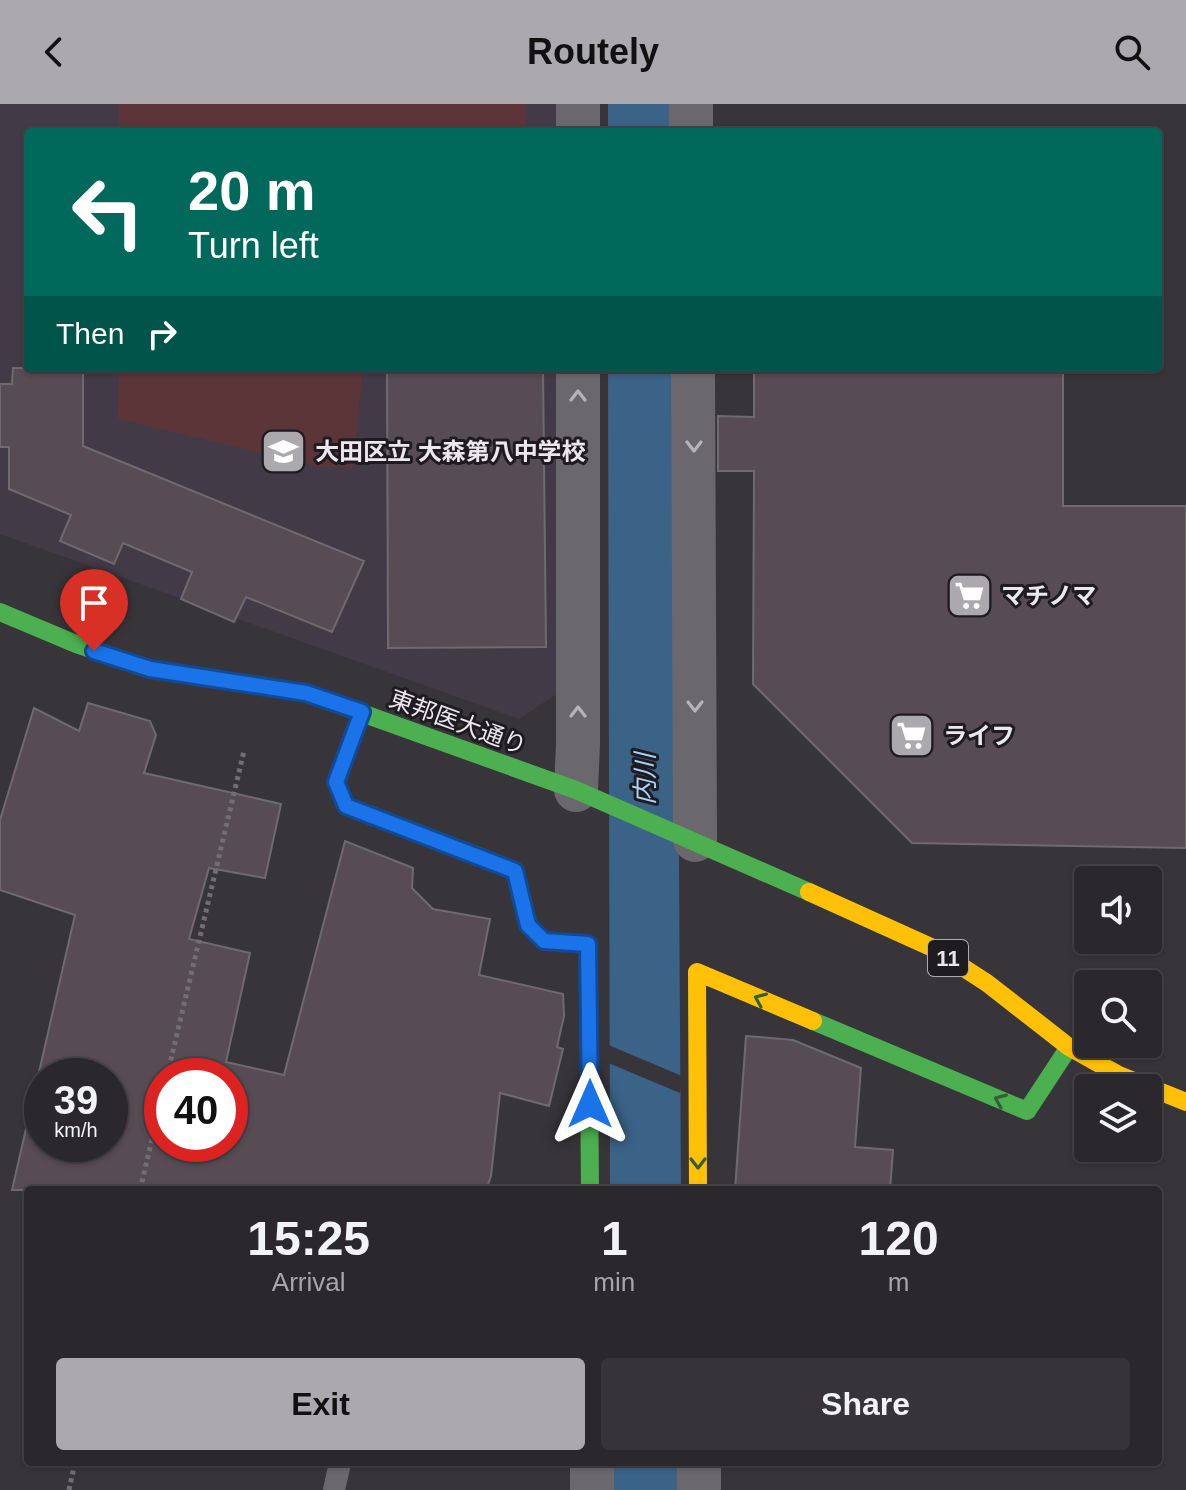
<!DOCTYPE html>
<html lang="en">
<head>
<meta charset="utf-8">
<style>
	body { margin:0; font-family:Helvetica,"Noto Sans JP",sans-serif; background:#363438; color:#f1f3f6; height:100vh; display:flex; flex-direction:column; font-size:30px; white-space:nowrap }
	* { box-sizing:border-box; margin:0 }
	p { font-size:26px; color:#a5a6a9 }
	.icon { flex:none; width:44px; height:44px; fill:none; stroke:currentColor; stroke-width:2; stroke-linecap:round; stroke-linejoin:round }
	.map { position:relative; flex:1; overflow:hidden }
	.panel { position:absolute; left:24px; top:1082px; width:1138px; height:280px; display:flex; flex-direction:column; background:#2a282c; border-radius:8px; box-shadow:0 2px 6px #0004,0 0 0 2px #464448 }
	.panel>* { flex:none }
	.top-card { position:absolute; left:24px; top:24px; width:1138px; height:244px; border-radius:8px; box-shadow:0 2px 6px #0004,0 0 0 2px #464448; background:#00695c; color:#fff; overflow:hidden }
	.buttons { position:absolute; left:1074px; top:762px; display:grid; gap:16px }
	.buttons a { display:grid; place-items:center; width:88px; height:88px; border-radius:8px; background:#2a282c; box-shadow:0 2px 6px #0004,0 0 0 2px #464448; font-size:40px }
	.speed { position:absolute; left:24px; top:954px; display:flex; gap:16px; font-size:40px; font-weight:700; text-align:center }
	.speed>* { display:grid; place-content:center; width:104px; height:104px; border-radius:50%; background:#2a282c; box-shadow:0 2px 6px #0004,0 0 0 2px #464448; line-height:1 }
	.speed small { font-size:20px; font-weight:400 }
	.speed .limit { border:12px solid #d22; background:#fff; color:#111 }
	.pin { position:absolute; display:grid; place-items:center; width:68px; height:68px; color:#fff; margin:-82px -34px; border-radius:50% 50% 50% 0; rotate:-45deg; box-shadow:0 0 8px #0007 }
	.pin .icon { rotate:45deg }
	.me { position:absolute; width:88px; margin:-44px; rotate:0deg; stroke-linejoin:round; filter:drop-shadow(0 0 6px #0008) }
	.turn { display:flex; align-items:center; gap:28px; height:168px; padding:0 32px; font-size:36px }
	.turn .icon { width:104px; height:104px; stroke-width:2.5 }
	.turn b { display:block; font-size:56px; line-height:68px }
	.then { display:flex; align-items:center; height:76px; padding:0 32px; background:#0003; gap:16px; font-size:30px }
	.eta { display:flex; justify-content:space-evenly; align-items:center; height:136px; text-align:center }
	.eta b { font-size:48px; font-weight:800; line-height:56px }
	.action { display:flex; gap:16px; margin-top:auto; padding:16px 32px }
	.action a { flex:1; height:92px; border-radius:8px; background:#aca9ae; color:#111; font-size:32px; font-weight:800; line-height:92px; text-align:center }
	.action a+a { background:#363438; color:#f1f3f6 }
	header { display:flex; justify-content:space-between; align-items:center; height:104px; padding:0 32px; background:#aca9ae; color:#111; font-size:36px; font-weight:800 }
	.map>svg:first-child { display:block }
	.built { fill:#423a47 }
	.park { fill:#5b3537 }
	.water { fill:#3b6287 }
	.pier { fill:#38353a }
	.building { fill:#574b54; stroke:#6e6b6e; stroke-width:2; fill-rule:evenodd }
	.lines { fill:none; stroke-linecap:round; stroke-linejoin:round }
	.path { stroke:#716f72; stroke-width:5; stroke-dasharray:4 4; stroke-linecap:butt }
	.lane { stroke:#6a686c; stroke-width:22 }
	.street { stroke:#6a686c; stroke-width:44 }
	.fast { stroke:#4caf50; stroke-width:18 }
	.slow { stroke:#ffc107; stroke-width:18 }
	.oneway { stroke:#b7b4b9 }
	.oneway2 { stroke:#335e36 }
	.route-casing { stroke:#114b97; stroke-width:20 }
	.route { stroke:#1a73e8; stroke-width:14 }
	.labels { text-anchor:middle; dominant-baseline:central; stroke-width:6; stroke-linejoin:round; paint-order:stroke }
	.shield { fill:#1e1c20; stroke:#aeaab0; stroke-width:2 }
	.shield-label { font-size:22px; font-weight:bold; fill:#ebe7ed }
	.poi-label { font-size:24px; font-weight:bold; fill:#ebe7ed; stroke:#1e1c20; text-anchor:start }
	.street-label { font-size:24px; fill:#ebe7ed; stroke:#1e1c20 }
	.water-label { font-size:26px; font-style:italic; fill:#abd1f6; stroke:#1e1c20 }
</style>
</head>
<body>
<header><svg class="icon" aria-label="back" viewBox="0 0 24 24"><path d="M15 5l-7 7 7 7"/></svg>Routely<svg class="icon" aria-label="search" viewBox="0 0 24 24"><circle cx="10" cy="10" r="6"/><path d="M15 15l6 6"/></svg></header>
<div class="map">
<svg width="1186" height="1386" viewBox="0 0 1186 1386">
	<rect width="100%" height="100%" fill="#38353a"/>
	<path class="built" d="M0 0H564V28H28V264H566L569 582 519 615 0 430Z"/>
	<path class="park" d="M119 0H526V28H119Z
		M119 264H363L353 363H319L118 315Z"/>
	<path class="water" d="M608 0H675V28H608Z
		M608 264H676L681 1086H610Z
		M611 1358H683V1386H611Z"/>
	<path class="pier" d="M606 940 682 972 680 989 606 958Z"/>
	<path class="building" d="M13 264H83V342L364 457 332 528 246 493 234 518 181 495 192 468 123 439 114 460 60 437 71 411 9 385V343H0V280H12Z
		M543 264 546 543 388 544 387 265Z
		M754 264H1063V402H1186V744L912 739 753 580 754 367H718V312L754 313Z
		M88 599 150 617 156 631 144 669 281 700 265 774 209 764 189 835 250 849 226 958 284 971 345 737 413 764 412 784 433 805 490 815 479 871 563 890 564 912 557 943 563 945 549 1002 500 989 491 1072 486 1086H12L75 811 0 786V716L34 604 79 627ZM42 972H110V1040H42ZM162 972H230V1040H162Z
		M746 932 793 936 861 964 855 1043 893 1046 890 1086H735Z"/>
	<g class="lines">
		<path class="path" d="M167 972 244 647
			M140 1086 162 993
			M69 1386 75 1358"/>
		<path class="lane" d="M334 1386 340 1359"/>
		<path class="street" d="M578 0V28
			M691 0V28
			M693 264 695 736
			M576 686 578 640V264
			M592 1358V1386
			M699 1358V1386"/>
		<path class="fast" d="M0 508 76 540 150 565 306 589 576 686 809 788
			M488 756 515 767 528 821 544 837 588 840 590 1086
			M813 917 1027 1007 1069 943"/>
		<path class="slow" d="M362 608 336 678 346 702 488 756
			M809 788 933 844 987 879 1069 943 1119 971 1186 998
			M698 1086 697 868 813 917"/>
	</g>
	<defs><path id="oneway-chevron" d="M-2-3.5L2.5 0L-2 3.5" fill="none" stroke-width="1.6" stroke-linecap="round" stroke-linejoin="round" transform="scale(2)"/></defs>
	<g class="oneway">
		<use href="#oneway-chevron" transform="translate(578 292) rotate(-90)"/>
		<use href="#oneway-chevron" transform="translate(694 342) rotate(90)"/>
		<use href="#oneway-chevron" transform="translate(695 602) rotate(90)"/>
		<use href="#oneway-chevron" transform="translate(578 608) rotate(-90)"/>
	</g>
	<g class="oneway2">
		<use href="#oneway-chevron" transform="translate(760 895) rotate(-157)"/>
		<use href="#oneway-chevron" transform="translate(1000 996) rotate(-157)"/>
		<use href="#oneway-chevron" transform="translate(698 1059) rotate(90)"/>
	</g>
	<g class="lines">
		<defs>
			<path id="route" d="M94 547 150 565 306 589 362 608 336 678 346 702 515 767 528 821 544 837 588 840 590 1000"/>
		</defs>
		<use href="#route" class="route-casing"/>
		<use href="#route" class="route"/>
	</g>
	<defs>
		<symbol id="school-square" viewBox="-11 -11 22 22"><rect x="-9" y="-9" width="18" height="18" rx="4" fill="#aca9ae" stroke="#1e1c20"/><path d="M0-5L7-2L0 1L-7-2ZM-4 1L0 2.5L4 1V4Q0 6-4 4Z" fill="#fff"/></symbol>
		<symbol id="supermarket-square" viewBox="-11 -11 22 22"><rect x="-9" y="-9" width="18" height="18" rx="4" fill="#aca9ae" stroke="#1e1c20"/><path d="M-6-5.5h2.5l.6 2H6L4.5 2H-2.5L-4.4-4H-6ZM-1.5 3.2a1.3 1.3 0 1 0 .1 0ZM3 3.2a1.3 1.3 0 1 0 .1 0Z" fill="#fff"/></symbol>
	</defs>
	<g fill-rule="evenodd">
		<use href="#school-square" x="258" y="322" width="51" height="51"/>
		<use href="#supermarket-square" x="944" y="466" width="51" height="51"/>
		<use href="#supermarket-square" x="886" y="606" width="51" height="51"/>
	</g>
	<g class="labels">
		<rect class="shield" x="928" y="836" width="40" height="36" rx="6"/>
		<g class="shield-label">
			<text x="948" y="854">11</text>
		</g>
		<g class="poi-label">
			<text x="315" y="347">大田区立 大森第八中学校</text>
			<text x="1001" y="491">マチノマ</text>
			<text x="943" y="631">ライフ</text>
		</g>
		<g class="street-label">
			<text transform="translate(458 618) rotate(20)">東邦医大通り</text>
		</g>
		<g class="water-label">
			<text transform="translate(645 675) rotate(-90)">内川</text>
		</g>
	</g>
</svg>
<div class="buttons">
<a><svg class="icon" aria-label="sound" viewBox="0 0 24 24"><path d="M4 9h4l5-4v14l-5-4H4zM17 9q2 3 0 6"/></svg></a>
<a><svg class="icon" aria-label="search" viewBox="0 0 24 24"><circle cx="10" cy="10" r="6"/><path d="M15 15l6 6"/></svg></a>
<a><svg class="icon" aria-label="layers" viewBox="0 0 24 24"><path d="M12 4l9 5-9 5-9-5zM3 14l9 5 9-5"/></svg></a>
</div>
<div class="speed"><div>39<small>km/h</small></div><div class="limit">40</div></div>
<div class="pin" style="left:94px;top:547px;background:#d93025"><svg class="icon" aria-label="arrive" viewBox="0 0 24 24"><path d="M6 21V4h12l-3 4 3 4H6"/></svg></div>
<svg class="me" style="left:590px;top:1000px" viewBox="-20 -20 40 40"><path d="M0-17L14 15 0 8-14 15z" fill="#1a73e8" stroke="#fff" stroke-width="4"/></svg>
<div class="top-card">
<div class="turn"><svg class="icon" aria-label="left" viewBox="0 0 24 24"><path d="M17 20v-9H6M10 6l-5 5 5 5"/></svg><div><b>20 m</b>Turn left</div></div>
<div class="then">Then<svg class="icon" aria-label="right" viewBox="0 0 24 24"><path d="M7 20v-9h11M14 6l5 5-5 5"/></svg></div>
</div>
<section class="panel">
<div class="eta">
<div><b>15:25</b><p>Arrival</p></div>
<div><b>1</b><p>min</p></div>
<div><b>120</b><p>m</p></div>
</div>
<div class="action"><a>Exit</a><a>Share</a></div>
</section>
</div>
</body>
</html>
